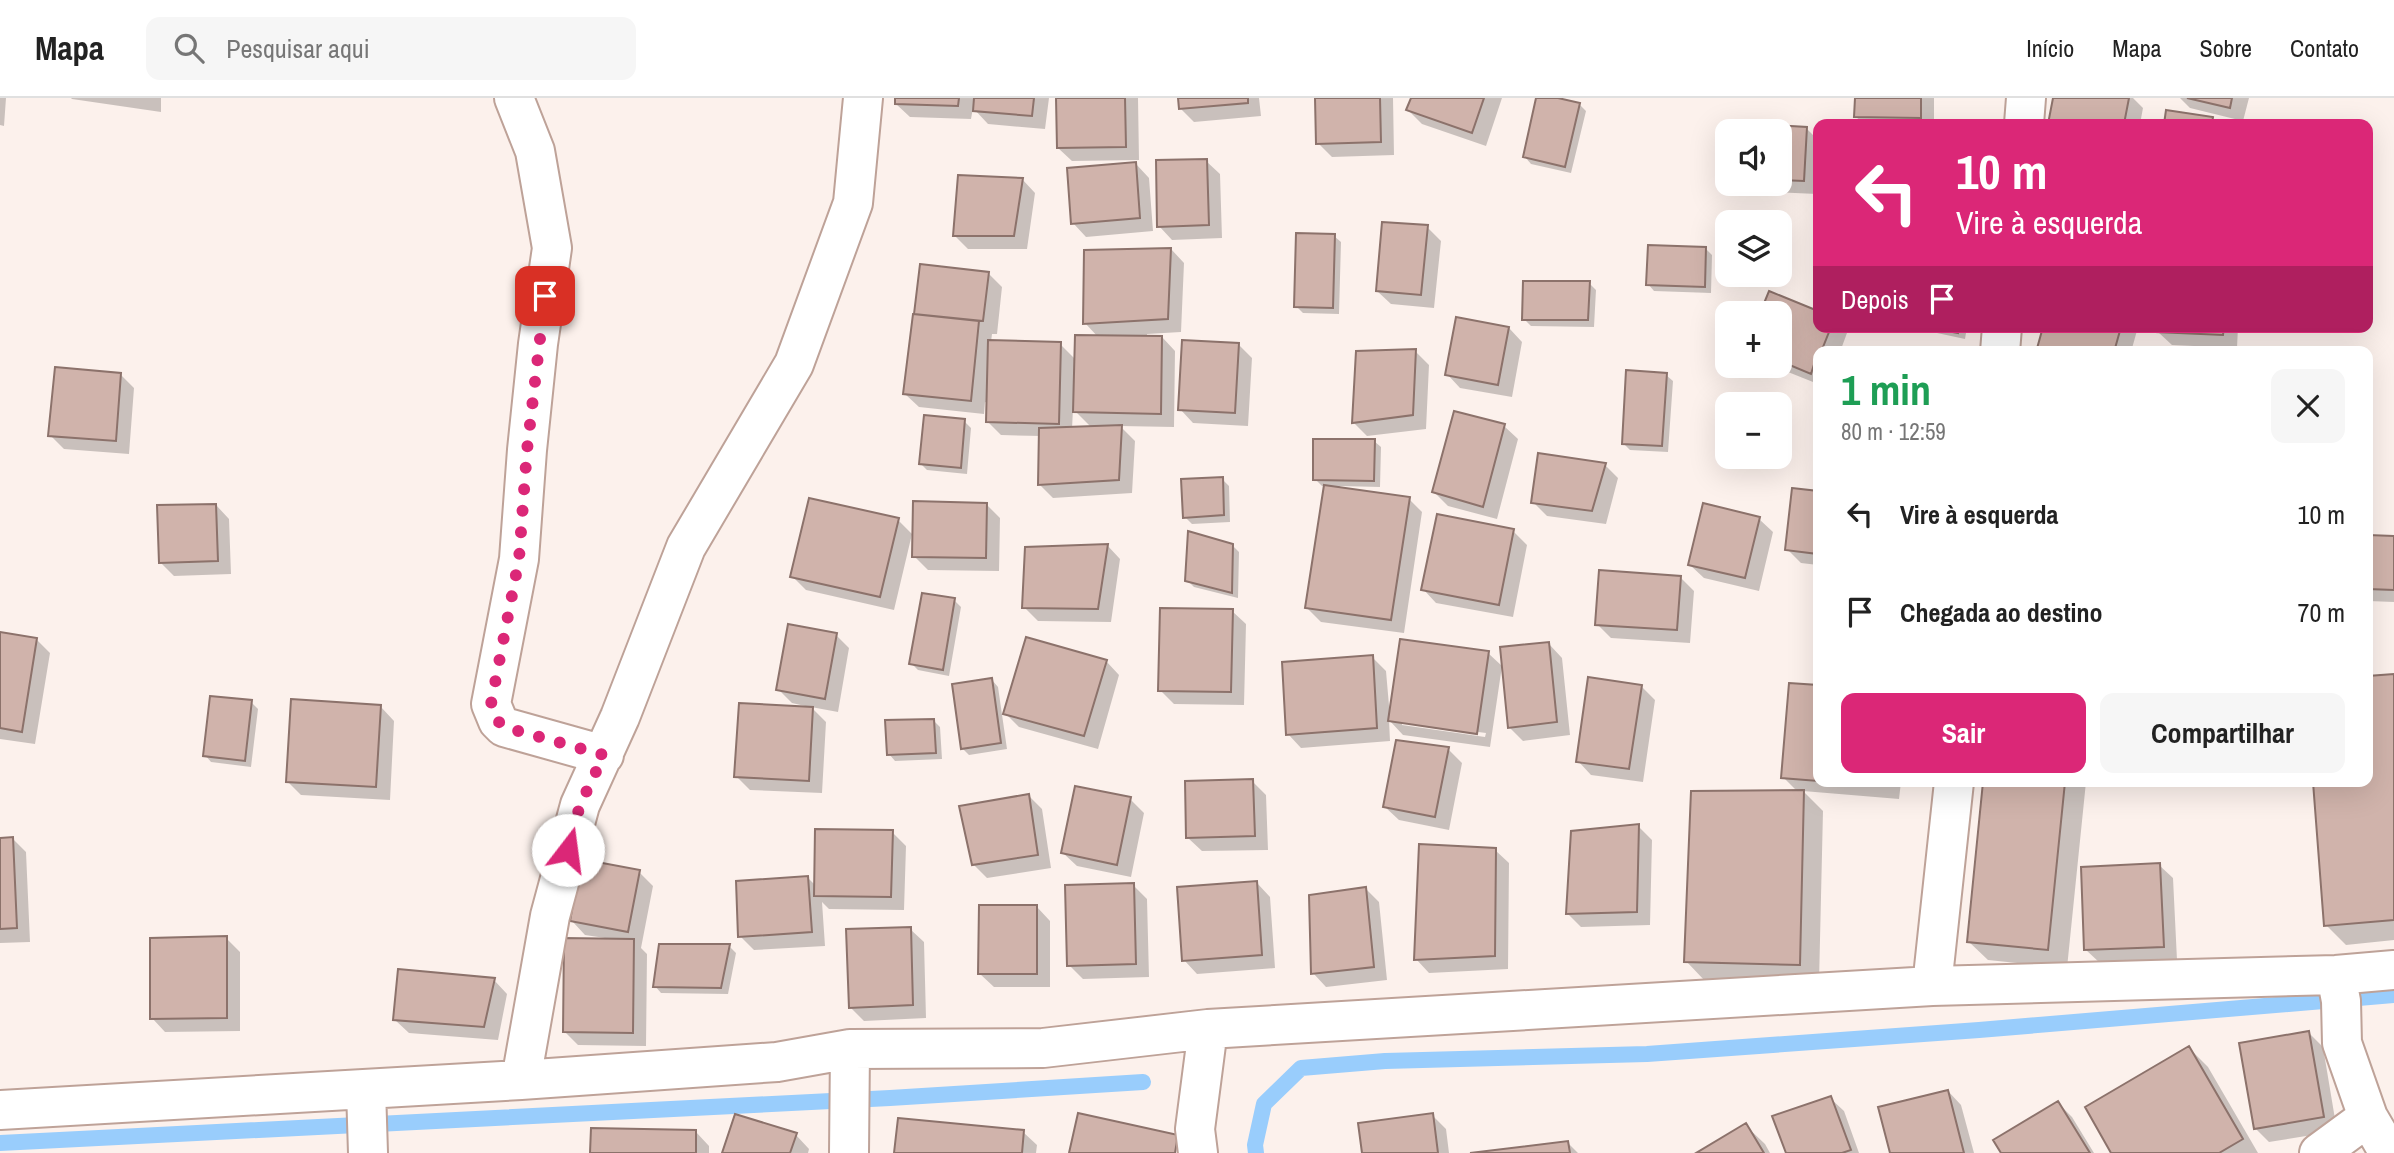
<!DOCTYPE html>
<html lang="pt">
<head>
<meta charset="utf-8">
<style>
	body { margin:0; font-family:"Archivo Narrow",sans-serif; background:#f6f6f6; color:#222; height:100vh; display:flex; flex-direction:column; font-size:26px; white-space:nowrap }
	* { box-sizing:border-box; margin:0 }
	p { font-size:23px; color:#767676 }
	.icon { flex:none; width:38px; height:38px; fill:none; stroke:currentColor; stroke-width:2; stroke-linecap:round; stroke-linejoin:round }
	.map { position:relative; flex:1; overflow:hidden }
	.side { position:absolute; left:1813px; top:248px; width:560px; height:441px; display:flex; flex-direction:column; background:#fff; border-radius:14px; box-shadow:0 7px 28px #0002 }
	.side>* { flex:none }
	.hud { position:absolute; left:1813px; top:21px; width:560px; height:214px; border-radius:14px; box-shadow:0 7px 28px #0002; background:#db2777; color:#fff; overflow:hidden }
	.tools { position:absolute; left:1715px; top:21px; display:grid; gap:14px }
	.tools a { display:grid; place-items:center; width:77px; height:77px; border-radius:14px; background:#fff; box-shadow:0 7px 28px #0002; font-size:35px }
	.pin { position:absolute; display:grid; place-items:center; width:60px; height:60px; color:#fff; margin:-30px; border-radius:14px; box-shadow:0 4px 10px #0006 }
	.me { position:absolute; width:77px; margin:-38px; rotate:15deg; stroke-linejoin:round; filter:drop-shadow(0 0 5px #0008) }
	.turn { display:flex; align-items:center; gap:24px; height:147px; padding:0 28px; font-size:32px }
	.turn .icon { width:91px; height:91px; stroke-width:2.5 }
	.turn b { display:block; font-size:49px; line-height:60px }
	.then { display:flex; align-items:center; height:66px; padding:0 28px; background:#0003; gap:14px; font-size:26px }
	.round { display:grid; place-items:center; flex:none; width:74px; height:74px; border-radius:14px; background:#f6f6f6 }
	.summary { display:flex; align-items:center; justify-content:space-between; height:119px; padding:0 28px }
	h1 { font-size:42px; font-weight:700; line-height:52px; color:#1e9e55 }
	.primary-button { display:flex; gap:14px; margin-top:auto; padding:14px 28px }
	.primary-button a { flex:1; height:80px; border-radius:14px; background:#db2777; color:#fff; font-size:28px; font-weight:700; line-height:80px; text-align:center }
	.primary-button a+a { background:#f6f6f6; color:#222 }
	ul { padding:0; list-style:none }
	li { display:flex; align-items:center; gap:21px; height:98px; padding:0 28px }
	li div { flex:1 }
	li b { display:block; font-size:26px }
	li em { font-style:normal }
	header { display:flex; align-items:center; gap:42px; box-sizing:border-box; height:98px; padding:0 35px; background:#fff; border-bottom:2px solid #e0e0e0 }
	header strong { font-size:33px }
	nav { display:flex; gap:38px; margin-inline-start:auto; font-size:24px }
	.search { width:490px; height:63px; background:#f6f6f6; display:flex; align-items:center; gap:18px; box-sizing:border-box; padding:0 24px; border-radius:14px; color:#767676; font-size:26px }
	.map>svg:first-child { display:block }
	.shadow { fill:#0003; fill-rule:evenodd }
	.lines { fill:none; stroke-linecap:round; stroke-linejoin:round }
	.stream { stroke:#99cdfc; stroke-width:16 }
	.building { fill:#d0b3ab; stroke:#8c726b; stroke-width:2 }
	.street-casing { stroke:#bea298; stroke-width:42 }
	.street { stroke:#fff; stroke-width:38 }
	.route { stroke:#db2777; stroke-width:12; stroke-dasharray:0 21.6 }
</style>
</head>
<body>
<header>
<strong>Mapa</strong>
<div class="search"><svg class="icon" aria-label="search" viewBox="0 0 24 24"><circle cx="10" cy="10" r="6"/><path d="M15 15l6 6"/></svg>Pesquisar aqui</div>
<nav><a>Início</a><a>Mapa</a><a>Sobre</a><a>Contato</a></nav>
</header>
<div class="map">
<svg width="2394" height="1055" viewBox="0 0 2394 1055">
	<rect width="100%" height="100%" fill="#fcf1ec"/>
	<path class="shadow" d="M0 0H6L4 28 0 27Z
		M71 0H161V14L72 1Z
		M897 0H1049L1045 31 988 26 973 10 971 21 910 19 896 6Z
		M1057 0H1138L1139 62 1072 63 1058 50Z
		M1180 0H1259L1261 18 1194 24 1181 11Z
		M1317 0H1393L1394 57 1332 59 1318 45Z
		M1413 0H1502L1486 48 1422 26 1408 12Z
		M1538 0H1550L1579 6 1586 13 1571 75 1531 66 1525 59Z
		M1856 0H1934V26H1864L1856 19Z
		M2055 0H2133L2143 10 2140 26H2050Z
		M2180 0H2249L2243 23 2190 10Z
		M2168 14 2212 20 2218 26H2166Z
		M1743 27 1806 30 1818 42 1817 96 1754 93 1747 86H1780V33H1743Z
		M1206 63 1220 76 1222 140 1172 142 1159 128Z
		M1136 66 1149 80 1153 133 1086 139 1073 125Z
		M1022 81 1035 95 1027 151H968L954 137Z
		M1427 129 1441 143 1434 210 1391 206 1377 193Z
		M1334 138 1341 144 1339 216 1303 215 1296 208Z
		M1705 150 1712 157 1711 195 1654 193 1648 186Z
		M1171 151 1184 165 1181 234 1147 236V239H1162L1175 253 1174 329 1120 328 1135 343 1132 395 1053 400 1039 386 1041 338 1001 337 987 323 988 305 985 304 984 316 919 309 905 296 922 168 988 175 1002 189 997 236H992L991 244 1060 246 1076 262 1098 239 1085 225ZM1073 311 1092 330 1072 331Z
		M1589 185 1596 192 1594 229 1531 228 1524 221Z
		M1770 195 1818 215V229H1842L1847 235 1840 254H1818V286L1773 268H1780V215H1762Z
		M1909 229H1967L1965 241Z
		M2044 229H2138L2131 254H2038Z
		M2158 229H2238L2237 250 2172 247 2158 234Z
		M1509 230 1522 244 1512 299 1460 290 1447 276Z
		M1238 246 1252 260 1248 328 1193 325 1180 311Z
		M1415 253 1429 267 1426 331 1367 338 1353 324Z
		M121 277 134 290 129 356 64 351 50 337Z
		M1666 277 1673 283 1668 354 1630 352 1623 345Z
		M964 323 971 330 967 376 927 372 920 365Z
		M1504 328 1518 341 1497 421 1448 408 1434 394Z
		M1374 343 1381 349 1380 389 1340 388V391L1409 401 1422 414 1404 535 1321 524 1307 510 1325 388H1322L1315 381Z
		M1605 367 1618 380 1606 426 1547 418 1533 404Z
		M1222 381 1229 388 1230 424 1192 426 1185 419Z
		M1794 392 1818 395V467L1801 465 1787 451Z
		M216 407 229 421 231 476 174 478 160 464Z
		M987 407 1000 420 999 473 928 472 914 458Z
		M1759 421 1773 434 1759 493 1704 480 1690 467Z
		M898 422 912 436 894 512 806 492 792 478Z
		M1513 433 1527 447 1513 519 1436 505 1423 491Z
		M2368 439 2394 440V504L2368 503Z
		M1107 447 1120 461 1111 524 1038 523 1024 509Z
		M1232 447 1239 454 1238 500 1194 489 1187 482Z
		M1680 479 1694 493 1690 545 1611 540 1597 526Z
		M954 502 961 509 949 578 918 572 911 565Z
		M1232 513 1246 526 1244 607 1174 606 1160 592Z
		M0 536 37 542 50 555 35 646 0 641Z
		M836 537 849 550 838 614 811 609 826 624 822 695 750 692 736 678 805 610V608L792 605 778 591Z
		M1549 546 1562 560 1570 637 1523 643 1509 629Z
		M1488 555 1502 568 1490 649 1403 637 1389 622 1390 643 1301 650 1288 636 1372 559 1386 573 1390 619ZM1402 624 1486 635 1485 639 1402 627Z
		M1106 563 1119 577 1098 651 1019 629 1005 615Z
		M2394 578V842L2346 847 2326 827 2368 684V580Z
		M992 582 998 589 1007 651 969 657 962 650Z
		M1791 587 1818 589V684H1901L1899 701 1803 693 1823 713 1819 885 1705 883 1686 863 1798 694 1783 679Z
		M1641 588 1655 602 1643 684 1591 677 1578 663Z
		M251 604 258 611 251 669 211 664 205 657Z
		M381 609 394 623 390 702 301 697 288 684Z
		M933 622 940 629 942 661 895 663 889 656Z
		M1448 651 1462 665 1449 732 1399 722 1385 709Z
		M1252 683 1266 697 1268 752 1202 753 1188 740Z
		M1985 684H2086L2067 870 1988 862 1968 843Z
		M1029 698 1042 711 1051 770 987 780 973 766Z
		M1130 701 1144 715 1131 779 1077 768 1063 755Z
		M1638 728 1652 742 1650 827 1581 829 1567 815Z
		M892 734 906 748 904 812 829 811 822 804 825 848 754 852 740 838 808 780 816 788Z
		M0 741H13L26 754 30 844 0 845Z
		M1495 752 1509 765 1508 871 1429 875 1416 861Z
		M2159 767 2173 780 2177 862 2100 865 2086 852Z
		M639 774 653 788 641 850 647 856 646 948 578 947 564 933 605 840 585 837 572 823Z
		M1257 785 1270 799 1275 870 1197 876 1184 862Z
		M1133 787 1147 801 1149 879 1083 881 1069 867Z
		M1366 791 1379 804 1387 882 1326 889 1313 875Z
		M1037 809 1050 823V889H994L980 876Z
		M910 831 924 844 926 920 864 923 850 909Z
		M226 840 240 854V933L165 934 152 920Z
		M729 848 736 855 728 896 661 895 655 888Z
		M494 882 507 896 498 942 409 935 395 922Z
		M2309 935 2323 949 2337 1033 2269 1044 2255 1030Z
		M2189 950 2208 969 2258 1055H2113Z
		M1948 993 1961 1007 1974 1055H1891Z
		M1830 1000 1844 1013 1859 1055H1788Z
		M2058 1005 2072 1019 2094 1055H2003Z
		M1432 1017 1446 1031 1449 1055H1363Z
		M1745 1027 1765 1046 1770 1055H1700Z
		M696 1034 709 1048V1055H592Z
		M1023 1034 1037 1047 1036 1055H896Z
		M796 1037 809 1051 808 1055H724Z
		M1568 1045 1578 1055H1481Z"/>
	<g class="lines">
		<path class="stream" d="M0 1045 890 1000 1143 984
			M1256 1055 1255 1047 1264 1006 1301 970 1385 963 1647 956 1979 932 2394 897"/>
	</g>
	<path class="building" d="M895 0H959L958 8 895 6Z
		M974 0H1034L1032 18 973 13Z
		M1056 0H1125L1126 49 1057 50Z
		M1178 0H1248V5L1179 11Z
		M1315 0H1380L1381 44 1316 46Z
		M1411 0H1484L1472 35 1406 12Z
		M1536 0H1558L1580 5 1565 69 1523 59Z
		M1855 0H1921V20L1854 19Z
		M2053 0H2129L2124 26H2048Z
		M2187 0H2232L2230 10Z
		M2166 12 2213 19 2212 26H2164Z
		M1741 25 1807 29 1804 83 1780 82V33H1741Z
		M1207 61 1209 127 1157 129 1156 62Z
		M1136 64 1140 120 1071 126 1067 70Z
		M958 77 1023 80 1014 138H953Z
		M1382 124 1428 127 1421 197 1376 193Z
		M1296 135 1335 136 1333 210 1294 209Z
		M1648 147 1706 149 1705 189 1646 187Z
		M1171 150 1168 221 1083 226 1084 152Z
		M920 166 989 174 983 223 914 216Z
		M1523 183H1590L1588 222H1522Z
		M1769 193 1818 213V229H1831L1821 254H1818L1811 276 1780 263V215H1760Z
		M913 216 979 223 971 303 903 296Z
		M1456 219 1509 229 1498 287 1445 277Z
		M1926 229H1959L1958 235Z
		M2043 229H2121L2114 254H2036Z
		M2157 229H2224L2223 237 2156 234Z
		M1075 237 1162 238 1161 316 1073 314Z
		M988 242 1061 244 1059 326 986 324Z
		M1182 242 1239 245 1235 315 1178 312Z
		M1416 251 1413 317 1352 325 1356 253Z
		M55 269 121 275 116 343 48 338Z
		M1626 272 1667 275 1662 348 1622 346Z
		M1454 313 1505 326 1483 409 1432 394Z
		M924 317 965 321 961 370 919 366Z
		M1122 327 1119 382 1038 387 1039 330Z
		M1313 341H1375L1374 383 1313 382Z
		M1538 355 1606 365 1592 413 1531 405Z
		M1223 379 1224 417 1183 420 1181 381Z
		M1324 387 1410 399 1391 522 1305 510Z
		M1792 390 1818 393V456L1785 452Z
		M809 400 899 420 880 499 790 479Z
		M913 403 987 405 986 460 912 459Z
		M1703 405 1760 419 1745 480 1688 467Z
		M216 406 218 463 159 465 157 407Z
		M1437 416 1514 431 1499 507 1421 492Z
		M1188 433 1233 446 1232 495 1185 483Z
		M2368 437 2394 438V492L2368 491Z
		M1108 446 1098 511 1022 510 1025 449Z
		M1599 472 1681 478 1677 532 1595 527Z
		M922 495 955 500 943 572 909 566Z
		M1160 510 1233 511 1231 594 1158 593Z
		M788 526 837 535 825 601 776 592Z
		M0 534 37 540 22 634 0 630Z
		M1026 539 1107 562 1084 638 1003 616Z
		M1400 541 1489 553 1477 636 1388 623Z
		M1549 544 1557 624 1508 630 1500 549Z
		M1373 557 1377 630 1286 637 1282 564Z
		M2394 576V822L2324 828 2313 684H2368V578Z
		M1588 579 1642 587 1629 671 1576 664Z
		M992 580 1001 645 961 651 952 586Z
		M1789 585 1818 587V683L1781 680Z
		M210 598 252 602 245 663 203 658Z
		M291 601 381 607 376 689 286 684Z
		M739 605 813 609 809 683 734 679Z
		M934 621 936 655 887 657 885 622Z
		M1396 642 1449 649 1435 719 1383 709Z
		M1253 681 1255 738 1186 740 1185 683Z
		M1837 684H1886V688Z
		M1983 684H2065L2048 852 1967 844Z
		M1075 688 1131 699 1117 767 1061 755Z
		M1804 692 1800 867 1684 864 1691 693Z
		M1029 696 1038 757 972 767 959 708Z
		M1639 726 1637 814 1566 816 1571 733Z
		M815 731 893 732 891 799 814 798Z
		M13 739 17 830 0 831V740Z
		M1419 746 1496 750 1495 858 1414 862Z
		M581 761 640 772 628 834 570 823Z
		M2160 765 2164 849 2084 852 2081 769Z
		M808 778 812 834 738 839 736 783Z
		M1257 783 1262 857 1182 863 1177 789Z
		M1134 785 1136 866 1067 868 1065 787Z
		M1366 789 1374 869 1311 876 1309 797Z
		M979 807H1037V876H978Z
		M911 829 913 907 849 910 846 831Z
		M227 838V920L150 921V840Z
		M564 840 634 841 633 935 563 934Z
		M659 846H730L721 890 653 889Z
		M398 871 495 880 484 929 393 922Z
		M2309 933 2324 1019 2254 1031 2239 945Z
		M2189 948 2243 1041 2219 1055H2111L2085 1009Z
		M1948 992 1964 1055H1890L1878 1009Z
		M1831 998 1851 1052 1842 1055H1786L1772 1018Z
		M2058 1003 2090 1055H2001L1993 1042Z
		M1078 1015 1178 1037 1175 1055H1069Z
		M1433 1015 1438 1055H1362L1358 1025Z
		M735 1016 797 1035 790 1055H722Z
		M898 1020 1024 1032 1022 1055H894Z
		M1746 1025 1764 1055H1696Z
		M591 1030 696 1032V1055H590Z
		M1568 1043 1570 1055H1470Z"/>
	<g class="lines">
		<defs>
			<path id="street" d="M514 0 535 53 552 150 538 246 527 352 519 461 491 606 498 623 504 629 604 657
				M2024 26 2026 0
				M2000 254 2002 229
				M2336 877 2341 903 2342 945 2368 1019 2389 1055
				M1932 888 1954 684
				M521 982 550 818 580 707 620 619 686 449 794 266 853 105 863 0
				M366 991 368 1055
				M0 1012 521 982 777 964 850 951 1043 950 1208 931 1932 888 2336 877 2394 872
				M849 1055 850 951
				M1198 1055 1195 1031 1208 931
				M2319 1055 2368 1019"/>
		</defs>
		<use href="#street" class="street-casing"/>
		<use href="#street" class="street"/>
	</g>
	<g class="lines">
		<path class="route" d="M545 198 527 352 519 461 491 606 498 623 504 629 604 657 580 707 568 752"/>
	</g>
</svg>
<div class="tools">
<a><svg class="icon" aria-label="sound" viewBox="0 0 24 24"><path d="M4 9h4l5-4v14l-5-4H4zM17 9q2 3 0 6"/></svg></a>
<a><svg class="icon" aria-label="layers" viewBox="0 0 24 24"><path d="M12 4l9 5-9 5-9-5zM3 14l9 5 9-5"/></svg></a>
<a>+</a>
<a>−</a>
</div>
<div class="pin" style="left:545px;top:198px;background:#d93025"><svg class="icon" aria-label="arrive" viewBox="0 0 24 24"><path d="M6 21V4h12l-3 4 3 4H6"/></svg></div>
<svg class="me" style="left:568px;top:752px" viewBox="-20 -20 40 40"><circle r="19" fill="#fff"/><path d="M0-13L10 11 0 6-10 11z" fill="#db2777"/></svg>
<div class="hud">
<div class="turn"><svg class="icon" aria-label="left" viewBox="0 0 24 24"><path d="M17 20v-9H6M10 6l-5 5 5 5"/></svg><div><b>10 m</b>Vire à esquerda</div></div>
<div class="then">Depois<svg class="icon" aria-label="arrive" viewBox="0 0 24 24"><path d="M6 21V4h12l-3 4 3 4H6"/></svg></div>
</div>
<section class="side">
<div class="summary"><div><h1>1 min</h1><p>80 m · 12:59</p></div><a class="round"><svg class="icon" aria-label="close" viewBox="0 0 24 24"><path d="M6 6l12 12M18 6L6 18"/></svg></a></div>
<ul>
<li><svg class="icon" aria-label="left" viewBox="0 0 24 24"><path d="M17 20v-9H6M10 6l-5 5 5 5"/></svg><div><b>Vire à esquerda</b></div><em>10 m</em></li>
<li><svg class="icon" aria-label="arrive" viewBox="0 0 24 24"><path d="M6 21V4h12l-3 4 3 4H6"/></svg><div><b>Chegada ao destino</b></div><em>70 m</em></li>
</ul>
<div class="primary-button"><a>Sair</a><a>Compartilhar</a></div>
</section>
</div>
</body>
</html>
